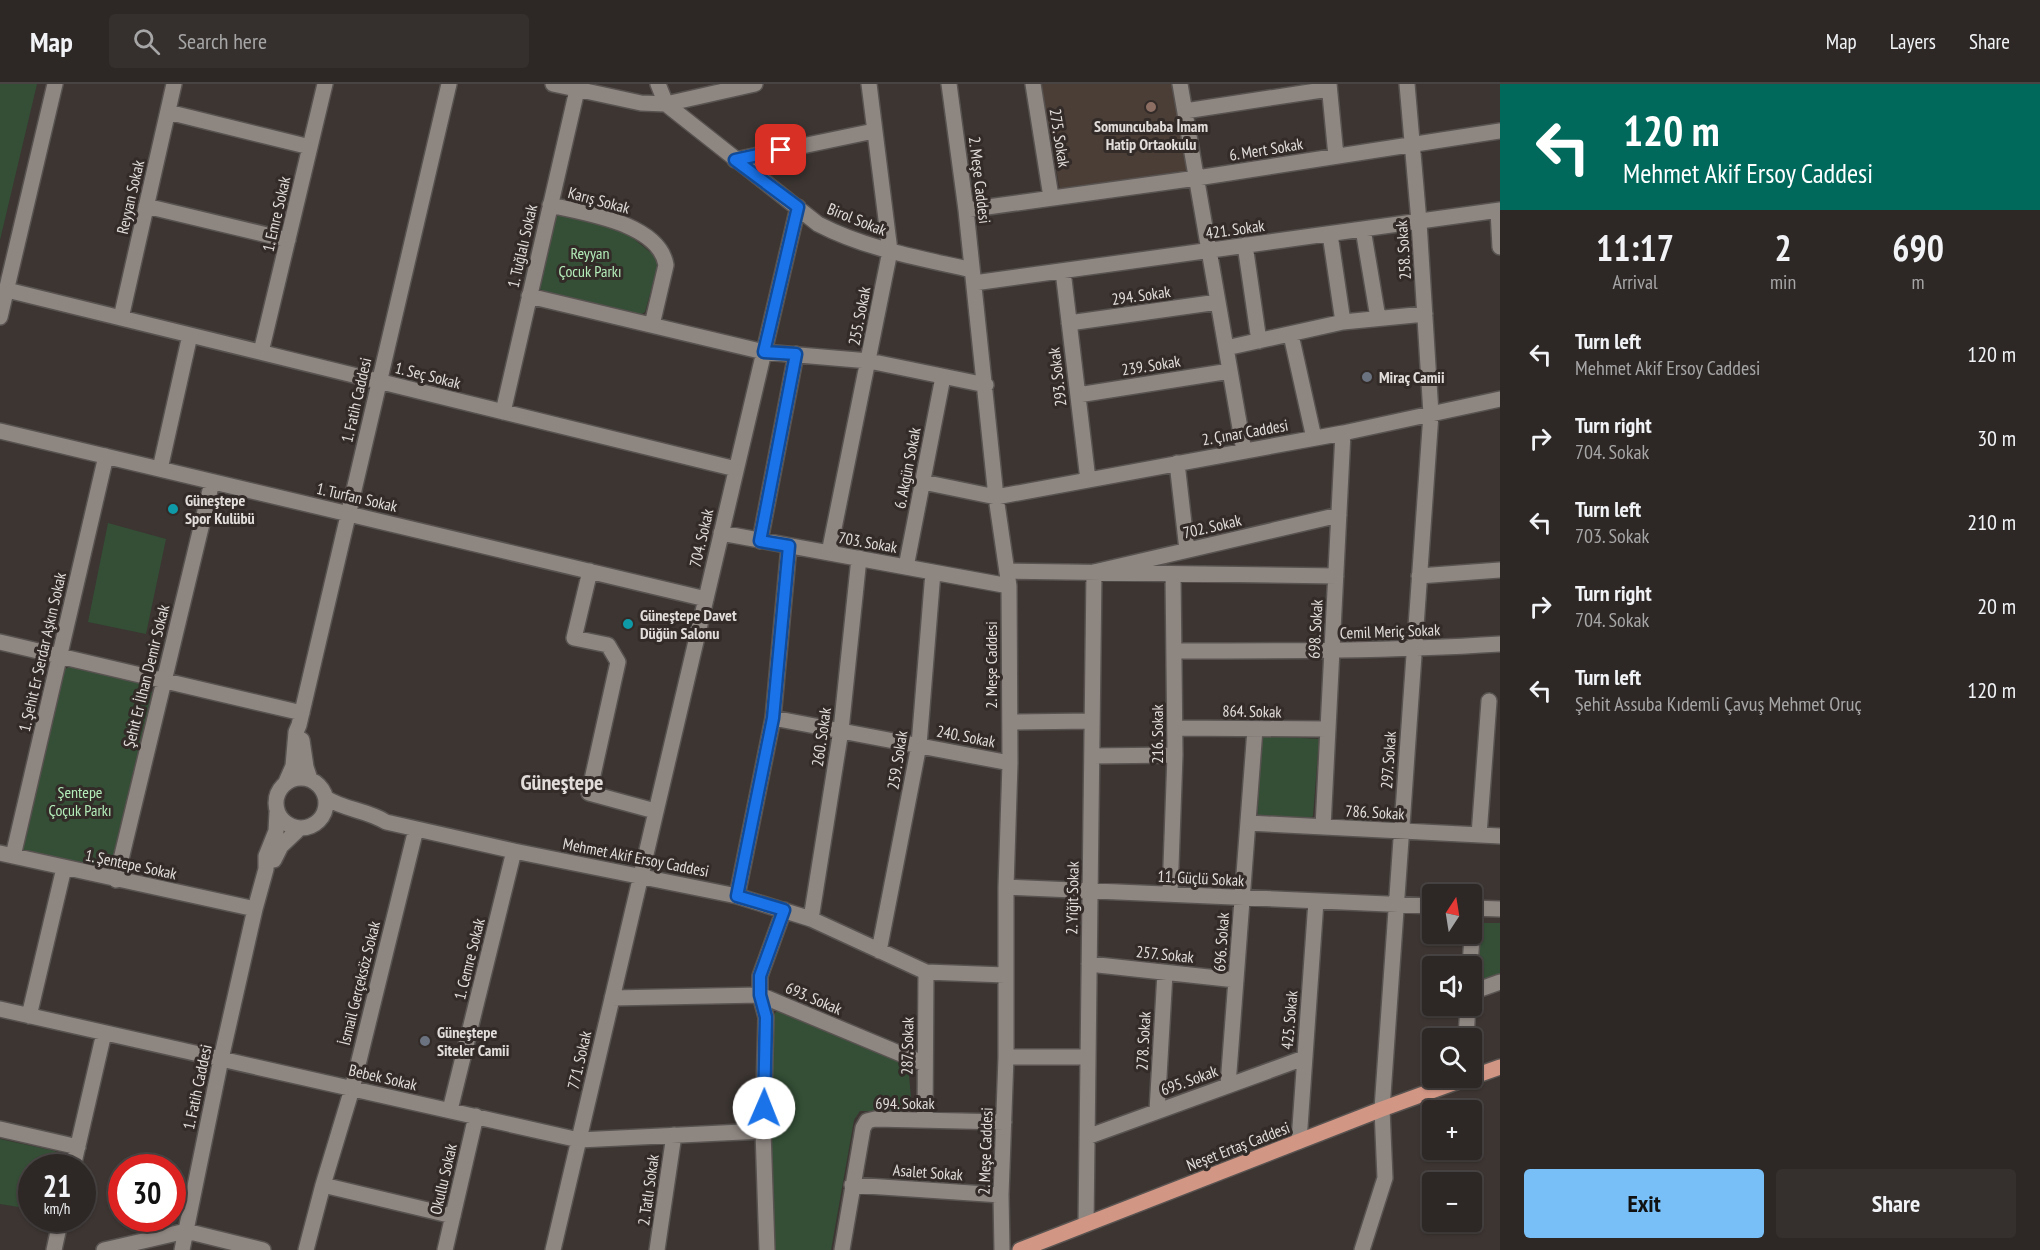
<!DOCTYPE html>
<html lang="en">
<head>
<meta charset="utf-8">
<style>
	body { margin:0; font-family:"PT Sans Narrow",sans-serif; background:#35302e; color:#f1f3f6; height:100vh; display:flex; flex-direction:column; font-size:22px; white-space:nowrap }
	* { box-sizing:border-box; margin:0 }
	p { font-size:20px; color:#a7a6a7 }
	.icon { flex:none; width:33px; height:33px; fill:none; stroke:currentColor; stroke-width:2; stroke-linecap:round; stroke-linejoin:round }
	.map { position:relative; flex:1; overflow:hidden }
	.sheet { display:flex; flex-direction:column; background:#2d2826; width:540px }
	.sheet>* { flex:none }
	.banner { background:#00695c; color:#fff; overflow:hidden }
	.needle { width:39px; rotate:12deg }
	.buttons { position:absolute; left:1422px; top:800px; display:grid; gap:12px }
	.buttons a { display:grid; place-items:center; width:60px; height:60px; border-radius:6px; background:#2d2826; box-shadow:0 2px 4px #0004,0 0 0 2px #484443; font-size:30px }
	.speed { position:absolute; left:18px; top:1070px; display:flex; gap:12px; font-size:30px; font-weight:700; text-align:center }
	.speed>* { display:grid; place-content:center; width:78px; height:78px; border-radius:50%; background:#2d2826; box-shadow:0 2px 4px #0004,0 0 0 2px #484443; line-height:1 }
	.speed small { font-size:15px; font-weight:400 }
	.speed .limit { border:9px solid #d22; background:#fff; color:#111 }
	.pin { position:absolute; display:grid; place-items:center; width:51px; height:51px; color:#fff; margin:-26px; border-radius:12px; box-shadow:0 3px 9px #0006 }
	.me { position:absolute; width:66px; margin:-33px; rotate:1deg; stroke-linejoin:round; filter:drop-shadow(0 0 4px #0008) }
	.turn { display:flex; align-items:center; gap:21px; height:126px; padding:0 24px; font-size:27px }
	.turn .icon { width:78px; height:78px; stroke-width:2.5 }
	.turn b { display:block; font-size:42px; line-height:51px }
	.eta { display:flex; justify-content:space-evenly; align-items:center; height:102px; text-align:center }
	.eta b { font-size:36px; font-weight:700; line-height:42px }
	.button { display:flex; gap:12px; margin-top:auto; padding:12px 24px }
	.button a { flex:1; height:69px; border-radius:6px; background:#78bff7; color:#111; font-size:24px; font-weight:700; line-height:69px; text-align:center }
	.button a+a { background:#35302e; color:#f1f3f6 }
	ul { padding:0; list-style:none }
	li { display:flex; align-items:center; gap:18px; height:84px; padding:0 24px }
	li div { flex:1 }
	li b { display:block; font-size:22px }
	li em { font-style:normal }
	header { display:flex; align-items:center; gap:36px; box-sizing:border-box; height:84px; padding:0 30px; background:#2d2826; border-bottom:2px solid #484443 }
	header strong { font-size:28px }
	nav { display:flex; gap:33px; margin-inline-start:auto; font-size:21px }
	.search { width:420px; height:54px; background:#35302e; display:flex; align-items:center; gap:15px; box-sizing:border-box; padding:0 21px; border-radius:6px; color:#a7a6a7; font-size:22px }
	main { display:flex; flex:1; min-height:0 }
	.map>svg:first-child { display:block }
	.built { fill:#4b3e37 }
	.green { fill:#344f36 }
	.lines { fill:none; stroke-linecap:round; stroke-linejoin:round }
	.minor-casing { stroke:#585350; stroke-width:18 }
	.major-casing { stroke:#585350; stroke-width:18 }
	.minor { stroke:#8e8681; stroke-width:15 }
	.major { stroke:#d29685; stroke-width:15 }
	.route-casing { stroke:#114b97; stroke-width:15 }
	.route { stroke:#1a73e8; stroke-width:10 }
	.education-dot { fill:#8d6e63; stroke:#322b28; stroke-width:2 }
	.worship-dot { fill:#6b7280; stroke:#322b28; stroke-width:2 }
	.culture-dot { fill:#0f9aa8; stroke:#322b28; stroke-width:2 }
	.labels { text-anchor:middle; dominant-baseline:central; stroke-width:6; stroke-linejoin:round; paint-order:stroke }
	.poi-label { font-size:16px; font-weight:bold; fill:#e2dddb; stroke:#322b28; text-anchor:start }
	.street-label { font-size:16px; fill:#e2dddb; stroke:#322b28 }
	.park-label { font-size:16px; fill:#b4edb9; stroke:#322b28 }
	.district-label { font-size:22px; font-weight:bold; fill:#e2dddb; stroke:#322b28 }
</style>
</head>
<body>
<header>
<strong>Map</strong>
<div class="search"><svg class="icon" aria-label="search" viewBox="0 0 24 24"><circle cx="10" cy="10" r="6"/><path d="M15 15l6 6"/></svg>Search here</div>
<nav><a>Map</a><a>Layers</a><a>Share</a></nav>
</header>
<main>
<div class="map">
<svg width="1500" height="1166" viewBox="0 0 1500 1166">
	<rect width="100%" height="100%" fill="#3c3532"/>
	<path class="built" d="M1041 0H1174L1190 89 1060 106Z"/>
	<path class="green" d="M0 0H37L0 156Z
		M559 131 617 144 629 151 656 173 658 181 645 228 640 231 547 208 540 205 539 198 555 134Z
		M108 439 166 455 146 550 88 538Z
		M71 582 145 599 150 603 152 609 110 785 107 787 25 768 22 763 65 585Z
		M1264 652 1319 655 1313 732 1310 734 1263 733 1258 731 1259 655Z
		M1475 839H1500V891L1478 899 1472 895Z
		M785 927 908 981 912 1024 908 1027H860L854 1036 831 1166H771L772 939V933L776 928Z
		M0 1055 55 1067 63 1075 61 1083H32L31 1125 0 1120Z"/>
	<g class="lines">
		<defs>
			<path id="minor" d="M553 0 641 19 666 20 818 140C866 165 920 174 972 186
				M658 0 666 20 755 0
				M949 0 966 126 996 413 1009 502 1010 679 1006 803V973L1001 1111 1002 1166
				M1033 0 1051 113
				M1180 0 1244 367
				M1329 0 1336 72
				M1185 27 1329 5
				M168 28 310 63
				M735 76 874 47
				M550 121C584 129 659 139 666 181L652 241
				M146 122 288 156
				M966 126 1197 94 1500 47
				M1498 127 1500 163
				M1363 145 1378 234
				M1330 150 1343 238
				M1245 161 1259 257
				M1063 187 1088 396
				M974 199 1500 126
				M7 206 736 385
				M529 212 764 268 869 277 986 301
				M0 233 55 0
				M121 234 174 0
				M1069 239 1218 218
				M1291 251 1314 354
				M1226 264 1343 238 1425 230
				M261 268 325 0
				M1078 311 1230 287
				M503 328 577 6
				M0 347 706 515
				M1177 379 1187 466
				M160 385 190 251
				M923 398 996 413 1343 349 1500 315
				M721 449 1009 502
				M760 457 796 270
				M829 469 890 167 869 0
				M906 483 943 293
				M590 487 574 554 608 561 618 578 589 709 655 727
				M1007 487 1336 492
				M1419 492 1500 486
				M0 558 302 629
				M1174 567C1283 567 1391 567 1500 560
				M773 634 1010 679
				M1010 638 1092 637
				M1175 644 1328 645
				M302 656 306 683 310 695
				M1092 672 1175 671
				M276 719a25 25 0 1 1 50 0a25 25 0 1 1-50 0Z
				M286 698 293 682 296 648 299 641 449 0
				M326 714C345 726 367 726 386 738L514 767 737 812 811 835 926 888 1005 891
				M1248 739 1500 752
				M1323 743 1343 349
				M1479 751 1489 617
				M0 769 255 825
				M13 772 106 372
				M274 776 281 762 300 744
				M116 796 212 398
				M1006 803 1432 822
				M1170 810 1175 671 1173 490
				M737 812 773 634 789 462
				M1472 824 1500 825
				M811 835 841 646 859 474
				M879 867 919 661 933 488
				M1089 880 1236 896
				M1470 882 1474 824
				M1472 908 1500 898
				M612 914 760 911 925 980
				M0 925 579 1056 763 1047
				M29 932 64 784
				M1466 954 1468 921
				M1006 973H1088
				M1228 1001 1255 645
				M450 1026 514 767
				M1157 1027 1165 889
				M925 1036 926 888
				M0 1045 78 1063
				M1087 1053 1304 974
				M1299 1057 1316 817
				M73 1083 104 949
				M323 1101 453 1132
				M852 1101 1001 1111
				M1086 1140 1094 488 1339 431
				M54 1166 61 1134
				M104 1166 186 1147 263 1166
				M182 1166 221 975 255 825 266 785V772L276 747 277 728
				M306 1166 323 1101 352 1005 416 745
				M445 1166 476 1032
				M553 1166 798 123
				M657 1166 674 1051
				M767 1166 763 1047 766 933 760 911V892L784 826
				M842 1166 863 1044 867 1037 875 1035 1004 1038
				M1362 1166 1385 1094 1382 1025 1431 330 1419 138 1407 0"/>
			<path id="major" d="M1472 993 1500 983
				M1020 1166 1382 1025 1470 993"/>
		</defs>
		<use href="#minor" class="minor-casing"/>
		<use href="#major" class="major-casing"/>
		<use href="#minor" class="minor"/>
		<use href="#major" class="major"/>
	</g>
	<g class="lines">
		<defs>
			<path id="route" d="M764 1024 766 933 760 911V892L784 826 737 812 773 634 789 462 760 457 796 270 764 268 798 123 735 76 781 66"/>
		</defs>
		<use href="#route" class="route-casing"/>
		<use href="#route" class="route"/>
	</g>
	<circle class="education-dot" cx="1151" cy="23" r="6"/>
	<g class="worship-dot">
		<circle cx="1367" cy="293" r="6"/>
		<circle cx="425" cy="957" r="6"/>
	</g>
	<g class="culture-dot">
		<circle cx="173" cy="425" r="6"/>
		<circle cx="628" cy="540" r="6"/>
	</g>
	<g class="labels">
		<g class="poi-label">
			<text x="1151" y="42" text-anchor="middle">Somuncubaba İmam<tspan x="1151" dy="18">Hatip Ortaokulu</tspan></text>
			<text x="1379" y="293">Miraç Camii</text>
			<text x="185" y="416">Güneştepe<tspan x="185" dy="18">Spor Kulübü</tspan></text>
			<text x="640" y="531">Güneştepe Davet<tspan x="640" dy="18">Düğün Salonu</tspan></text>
			<text x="437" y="948">Güneştepe<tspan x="437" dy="18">Siteler Camii</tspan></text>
		</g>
		<g class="street-label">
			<text transform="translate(1060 54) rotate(81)">275. Sokak</text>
			<text transform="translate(1266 65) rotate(-9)">6. Mert Sokak</text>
			<text transform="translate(980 96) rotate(83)">2. Meşe Caddesi</text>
			<text transform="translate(130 113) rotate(-77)">Reyyan Sokak</text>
			<text transform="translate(599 116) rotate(15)">Karış Sokak</text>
			<text transform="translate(276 130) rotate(-77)">1. Emre Sokak</text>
			<text transform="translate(857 135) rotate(22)">Birol Sokak</text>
			<text transform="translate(1235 145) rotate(-8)">421. Sokak</text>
			<text transform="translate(522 162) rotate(-77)">1. Tuğlalı Sokak</text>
			<text transform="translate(1403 166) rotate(-94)">258. Sokak</text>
			<text transform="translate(1141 211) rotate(-8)">294. Sokak</text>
			<text transform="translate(859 232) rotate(-79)">255. Sokak</text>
			<text transform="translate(1151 281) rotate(-9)">239. Sokak</text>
			<text transform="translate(428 291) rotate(14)">1. Seç Sokak</text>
			<text transform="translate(1057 293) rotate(-97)">293. Sokak</text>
			<text transform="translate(356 316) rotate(-77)">1. Fatih Caddesi</text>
			<text transform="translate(1245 348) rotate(-10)">2. Çınar Caddesi</text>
			<text transform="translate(907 384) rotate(-79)">6. Akgün Sokak</text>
			<text transform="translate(357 413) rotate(13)">1. Turfan Sokak</text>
			<text transform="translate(1212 442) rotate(-13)">702. Sokak</text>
			<text transform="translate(701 454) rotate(-77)">704. Sokak</text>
			<text transform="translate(868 458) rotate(10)">703. Sokak</text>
			<text transform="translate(1315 545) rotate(-87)">698. Sokak</text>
			<text transform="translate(1390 547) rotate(-2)">Cemil Meriç Sokak</text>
			<text transform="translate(42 568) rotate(-77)">1. Şehit Er Serdar Aşkın Sokak</text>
			<text transform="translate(991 581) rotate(-90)">2. Meşe Caddesi</text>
			<text transform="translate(146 592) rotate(-76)">Şehit Er İlhan Demir Sokak</text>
			<text transform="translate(1252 627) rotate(1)">864. Sokak</text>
			<text transform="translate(1157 650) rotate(-90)">216. Sokak</text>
			<text transform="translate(966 652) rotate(11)">240. Sokak</text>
			<text transform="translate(821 653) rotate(-82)">260. Sokak</text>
			<text transform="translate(897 676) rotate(-81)">259. Sokak</text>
			<text transform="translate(1388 676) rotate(-86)">297. Sokak</text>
			<text transform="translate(1375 728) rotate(3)">786. Sokak</text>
			<text transform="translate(636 773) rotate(11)">Mehmet Akif Ersoy Caddesi</text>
			<text transform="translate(131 780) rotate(12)">1. Şentepe Sokak</text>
			<text transform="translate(1201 794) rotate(3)">11. Güçlü Sokak</text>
			<text transform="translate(1072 814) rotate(-89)">2. Yiğit Sokak</text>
			<text transform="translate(1221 858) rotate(-86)">696. Sokak</text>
			<text transform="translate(1165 870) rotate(6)">257. Sokak</text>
			<text transform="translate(469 875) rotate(-76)">1. Cemre Sokak</text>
			<text transform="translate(359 899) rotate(-76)">İsmail Gerçeksöz Sokak</text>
			<text transform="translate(814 914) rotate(23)">693. Sokak</text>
			<text transform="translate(1289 936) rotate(-85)">425. Sokak</text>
			<text transform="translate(1143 957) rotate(-87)">278. Sokak</text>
			<text transform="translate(907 962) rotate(-89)">287. Sokak</text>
			<text transform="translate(579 976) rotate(-77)">771. Sokak</text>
			<text transform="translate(383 993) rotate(13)">Bebek Sokak</text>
			<text transform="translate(1189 996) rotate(-20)">695. Sokak</text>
			<text transform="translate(197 1003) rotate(-78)">1. Fatih Caddesi</text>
			<text x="905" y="1019">694. Sokak</text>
			<text transform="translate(1238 1062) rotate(-21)">Neşet Ertaş Caddesi</text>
			<text transform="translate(985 1067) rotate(-88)">2. Meşe Caddesi</text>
			<text transform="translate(928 1088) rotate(4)">Asalet Sokak</text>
			<text transform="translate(443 1095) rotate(-77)">Okullu Sokak</text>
			<text transform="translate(648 1106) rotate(-82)">2. Tatlı Sokak</text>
		</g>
		<g class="park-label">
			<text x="590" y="169">Reyyan<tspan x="590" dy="18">Çocuk Parkı</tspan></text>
			<text x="80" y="708">Şentepe<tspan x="80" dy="18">Çoçuk Parkı</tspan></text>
		</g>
		<g class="district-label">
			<text x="562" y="698">Güneştepe</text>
		</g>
	</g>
</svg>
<div class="buttons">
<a><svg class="needle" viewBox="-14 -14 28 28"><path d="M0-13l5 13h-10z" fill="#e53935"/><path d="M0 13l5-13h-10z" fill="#a7a6a7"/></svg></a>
<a><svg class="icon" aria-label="sound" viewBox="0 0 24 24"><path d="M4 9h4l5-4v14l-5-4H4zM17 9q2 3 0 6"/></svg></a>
<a><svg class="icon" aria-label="search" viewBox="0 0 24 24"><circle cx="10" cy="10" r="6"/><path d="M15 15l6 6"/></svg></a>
<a>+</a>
<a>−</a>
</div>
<div class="speed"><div>21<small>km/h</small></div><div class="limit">30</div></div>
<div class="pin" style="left:781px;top:66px;background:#d93025"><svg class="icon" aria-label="arrive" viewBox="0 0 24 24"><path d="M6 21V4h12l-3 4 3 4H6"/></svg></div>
<svg class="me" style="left:764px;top:1024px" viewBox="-20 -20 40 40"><circle r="19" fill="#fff"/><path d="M0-13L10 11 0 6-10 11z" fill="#1a73e8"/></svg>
</div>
<section class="sheet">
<div class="banner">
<div class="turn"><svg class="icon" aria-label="left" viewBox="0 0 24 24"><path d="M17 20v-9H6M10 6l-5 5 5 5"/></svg><div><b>120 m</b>Mehmet Akif Ersoy Caddesi</div></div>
</div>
<div class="eta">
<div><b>11:17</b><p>Arrival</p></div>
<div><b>2</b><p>min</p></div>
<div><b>690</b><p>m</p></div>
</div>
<ul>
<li><svg class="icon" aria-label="left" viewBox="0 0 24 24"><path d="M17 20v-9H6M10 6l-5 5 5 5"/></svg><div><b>Turn left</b><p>Mehmet Akif Ersoy Caddesi</p></div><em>120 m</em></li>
<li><svg class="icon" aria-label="right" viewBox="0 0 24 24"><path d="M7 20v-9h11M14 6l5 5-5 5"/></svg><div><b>Turn right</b><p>704. Sokak</p></div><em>30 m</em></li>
<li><svg class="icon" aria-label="left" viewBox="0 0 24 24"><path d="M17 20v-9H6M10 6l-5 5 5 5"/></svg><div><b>Turn left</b><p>703. Sokak</p></div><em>210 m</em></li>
<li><svg class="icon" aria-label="right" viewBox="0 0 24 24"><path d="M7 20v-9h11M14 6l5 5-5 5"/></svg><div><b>Turn right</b><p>704. Sokak</p></div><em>20 m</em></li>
<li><svg class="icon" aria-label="left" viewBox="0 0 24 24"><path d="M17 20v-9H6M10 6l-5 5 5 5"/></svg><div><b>Turn left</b><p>Şehit Assuba Kıdemli Çavuş Mehmet Oruç</p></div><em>120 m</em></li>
</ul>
<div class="button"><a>Exit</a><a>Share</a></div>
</section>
</main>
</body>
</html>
